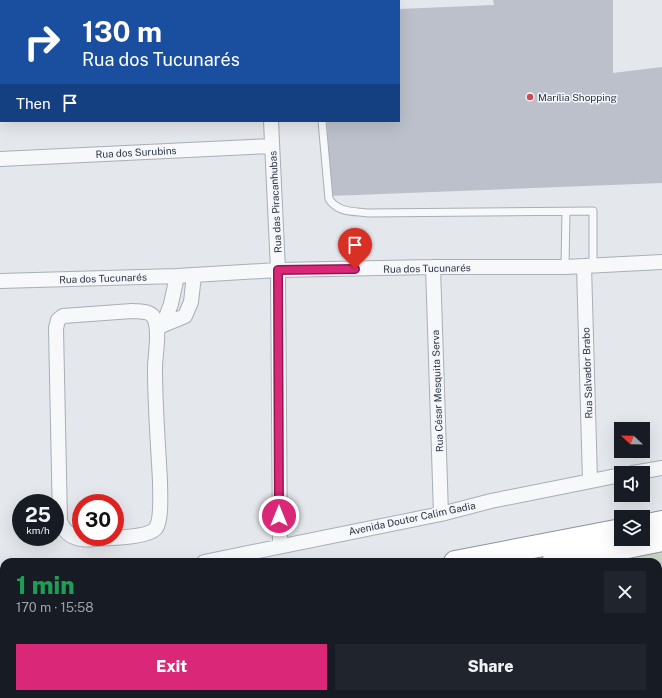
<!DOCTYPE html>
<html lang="en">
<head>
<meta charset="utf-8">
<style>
	body { margin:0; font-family:"Public Sans",sans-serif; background:#20242c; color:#f1f3f6; height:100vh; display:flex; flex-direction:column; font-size:15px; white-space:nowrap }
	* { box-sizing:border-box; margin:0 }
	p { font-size:13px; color:#9ea1a6 }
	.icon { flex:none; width:22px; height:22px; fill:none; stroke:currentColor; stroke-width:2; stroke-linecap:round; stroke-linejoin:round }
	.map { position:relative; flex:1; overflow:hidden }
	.drawer { position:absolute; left:0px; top:558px; width:662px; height:140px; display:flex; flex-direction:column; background:#171b24; border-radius:12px 12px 0 0; box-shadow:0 4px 16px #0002 }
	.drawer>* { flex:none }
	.top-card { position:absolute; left:0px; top:0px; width:400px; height:122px; box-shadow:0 4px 16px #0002; background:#1a4fa0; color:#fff; overflow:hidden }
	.needle { width:26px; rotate:292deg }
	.tools { position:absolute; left:614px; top:422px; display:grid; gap:8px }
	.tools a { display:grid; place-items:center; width:36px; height:36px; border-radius:0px; background:#171b24; box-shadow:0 4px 16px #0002; font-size:20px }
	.speed { position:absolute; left:12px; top:494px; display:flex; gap:8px; font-size:20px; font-weight:700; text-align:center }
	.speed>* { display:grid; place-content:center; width:52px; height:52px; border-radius:50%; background:#171b24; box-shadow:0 4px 16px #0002; line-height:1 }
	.speed small { font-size:10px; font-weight:400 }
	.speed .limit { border:6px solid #d22; background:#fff; color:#111 }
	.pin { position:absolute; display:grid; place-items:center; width:34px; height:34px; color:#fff; margin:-41px -17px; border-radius:50% 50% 50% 0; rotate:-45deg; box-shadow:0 0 4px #0007 }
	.pin .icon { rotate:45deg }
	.me { position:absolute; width:44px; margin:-22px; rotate:0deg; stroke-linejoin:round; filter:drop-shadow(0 0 3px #0008) }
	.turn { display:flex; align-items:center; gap:14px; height:84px; padding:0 16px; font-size:18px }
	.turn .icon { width:52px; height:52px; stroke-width:2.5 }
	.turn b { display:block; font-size:28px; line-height:34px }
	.then { display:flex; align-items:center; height:38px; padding:0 16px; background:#0003; gap:8px; font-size:15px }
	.round { display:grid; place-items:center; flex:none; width:42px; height:42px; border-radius:0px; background:#20242c }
	.headline { display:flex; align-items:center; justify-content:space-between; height:68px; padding:0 16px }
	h1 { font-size:24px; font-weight:800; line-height:30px; color:#1e9e55 }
	.button { display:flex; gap:8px; margin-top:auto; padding:8px 16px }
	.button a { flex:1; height:46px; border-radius:0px; background:#db2777; color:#fff; font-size:16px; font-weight:800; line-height:46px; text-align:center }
	.button a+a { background:#20242c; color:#f1f3f6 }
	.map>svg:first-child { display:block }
	.green { fill:#c9d6c5 }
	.building { fill:#bbc0ca }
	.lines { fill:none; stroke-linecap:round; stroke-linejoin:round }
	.service-casing { stroke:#a9aeb7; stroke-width:9 }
	.minor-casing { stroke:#a9aeb7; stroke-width:16 }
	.secondary-casing { stroke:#a9aeb7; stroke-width:22 }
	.trunk-casing { stroke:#8b94a3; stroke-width:24 }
	.service { stroke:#f7f8fa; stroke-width:7 }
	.minor { stroke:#f7f8fa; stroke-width:14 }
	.secondary { stroke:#fff; stroke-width:20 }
	.trunk { stroke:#fff; stroke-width:22 }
	.route-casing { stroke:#8e194d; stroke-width:10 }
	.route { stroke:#db2777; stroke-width:7 }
	.poi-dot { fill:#d1495b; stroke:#f4f6f9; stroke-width:1.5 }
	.labels { text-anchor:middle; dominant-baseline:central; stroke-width:3; stroke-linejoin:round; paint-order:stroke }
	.poi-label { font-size:10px; fill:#2b3445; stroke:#f4f6f9; text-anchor:start }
	.street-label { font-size:10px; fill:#2b3445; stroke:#f4f6f9 }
</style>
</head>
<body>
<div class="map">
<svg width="662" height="698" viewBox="0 0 662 698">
	<rect width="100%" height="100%" fill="#e4e7ec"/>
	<path class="green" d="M662 544V698H199V694H658V562H579Z"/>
	<path class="building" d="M493 0H613V73L662 67V183L330 196 327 121H399V9L494 5Z"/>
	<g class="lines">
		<defs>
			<path id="service" d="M312 0V1
				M322 121 329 199C338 213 354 211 368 213L593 211V266
				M565 267 566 212"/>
			<path id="minor" d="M266 0V1
				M108 1V0
				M0 35H1
				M271 121 278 270 280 546
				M0 159 272 146
				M584 266 590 481
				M433 267 441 514
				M0 281 177 276 278 270 433 267H565L662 262
				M132 311C140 312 152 310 155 320 160 335 155 353 155 369 155 406 158 443 160 481 160 492 162 519 156 528 149 538 107 538 94 539 79 541 66 537 60 521L56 328 58 320 63 316Z
				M163 325 171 304 177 276
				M157 329 163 325 185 316 191 302 194 275
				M633 473 662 468
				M204 562 441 514 491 501 621 475
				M0 599 4 598"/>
			<path id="secondary" d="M658 593 662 592
				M658 620 662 619
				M154 698 174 694
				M268 698 286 694"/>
			<path id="trunk" d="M643 526 662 522
				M455 562 621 530
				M553 562 662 540
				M0 657 4 656
				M0 679H4"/>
		</defs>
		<use href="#service" class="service-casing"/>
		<use href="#minor" class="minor-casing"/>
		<use href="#secondary" class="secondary-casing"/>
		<use href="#trunk" class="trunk-casing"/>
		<use href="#service" class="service"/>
		<use href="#minor" class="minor"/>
		<use href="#secondary" class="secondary"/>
		<use href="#trunk" class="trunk"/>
	</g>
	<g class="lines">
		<defs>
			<path id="route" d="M279 516 278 270 355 269"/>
		</defs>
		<use href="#route" class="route-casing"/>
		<use href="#route" class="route"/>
	</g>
	<circle class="poi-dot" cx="530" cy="97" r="4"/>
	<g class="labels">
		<g class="poi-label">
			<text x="538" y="97">Marília Shopping</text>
		</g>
		<g class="street-label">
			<text transform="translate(136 152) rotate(-3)">Rua dos Surubins</text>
			<text transform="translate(275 202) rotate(-93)">Rua das Piracanhubas</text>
			<text transform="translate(427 268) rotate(-1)">Rua dos Tucunarés</text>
			<text transform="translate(103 278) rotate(-2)">Rua dos Tucunarés</text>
			<text transform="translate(587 373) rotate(-92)">Rua Salvador Brabo</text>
			<text transform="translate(437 391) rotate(-92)">Rua César Mesquita Serva</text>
			<text transform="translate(412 518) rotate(-12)">Avenida Doutor Calim Gadia</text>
		</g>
	</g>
</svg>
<div class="tools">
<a><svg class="needle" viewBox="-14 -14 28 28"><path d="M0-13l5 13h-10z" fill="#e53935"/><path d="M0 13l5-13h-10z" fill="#9ea1a6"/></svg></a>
<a><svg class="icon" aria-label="sound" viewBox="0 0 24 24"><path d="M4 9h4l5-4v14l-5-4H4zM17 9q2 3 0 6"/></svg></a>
<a><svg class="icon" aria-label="layers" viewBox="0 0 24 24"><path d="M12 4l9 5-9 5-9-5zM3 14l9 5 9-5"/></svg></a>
</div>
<div class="speed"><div>25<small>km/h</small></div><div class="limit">30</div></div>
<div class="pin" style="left:355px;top:269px;background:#d93025"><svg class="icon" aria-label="arrive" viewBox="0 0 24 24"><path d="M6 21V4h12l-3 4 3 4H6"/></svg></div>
<svg class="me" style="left:279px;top:516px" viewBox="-20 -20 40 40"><circle r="17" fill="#db2777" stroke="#fff" stroke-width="3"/><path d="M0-11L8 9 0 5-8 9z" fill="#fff"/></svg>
<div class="top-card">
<div class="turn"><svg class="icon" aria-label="right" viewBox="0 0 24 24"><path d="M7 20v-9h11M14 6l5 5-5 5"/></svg><div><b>130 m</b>Rua dos Tucunarés</div></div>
<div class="then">Then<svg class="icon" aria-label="arrive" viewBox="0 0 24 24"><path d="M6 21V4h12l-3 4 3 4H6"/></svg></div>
</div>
<section class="drawer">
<div class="headline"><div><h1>1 min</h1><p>170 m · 15:58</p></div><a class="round"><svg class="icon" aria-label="close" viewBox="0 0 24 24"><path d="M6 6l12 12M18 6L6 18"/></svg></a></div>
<div class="button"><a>Exit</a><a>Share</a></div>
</section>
</div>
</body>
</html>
